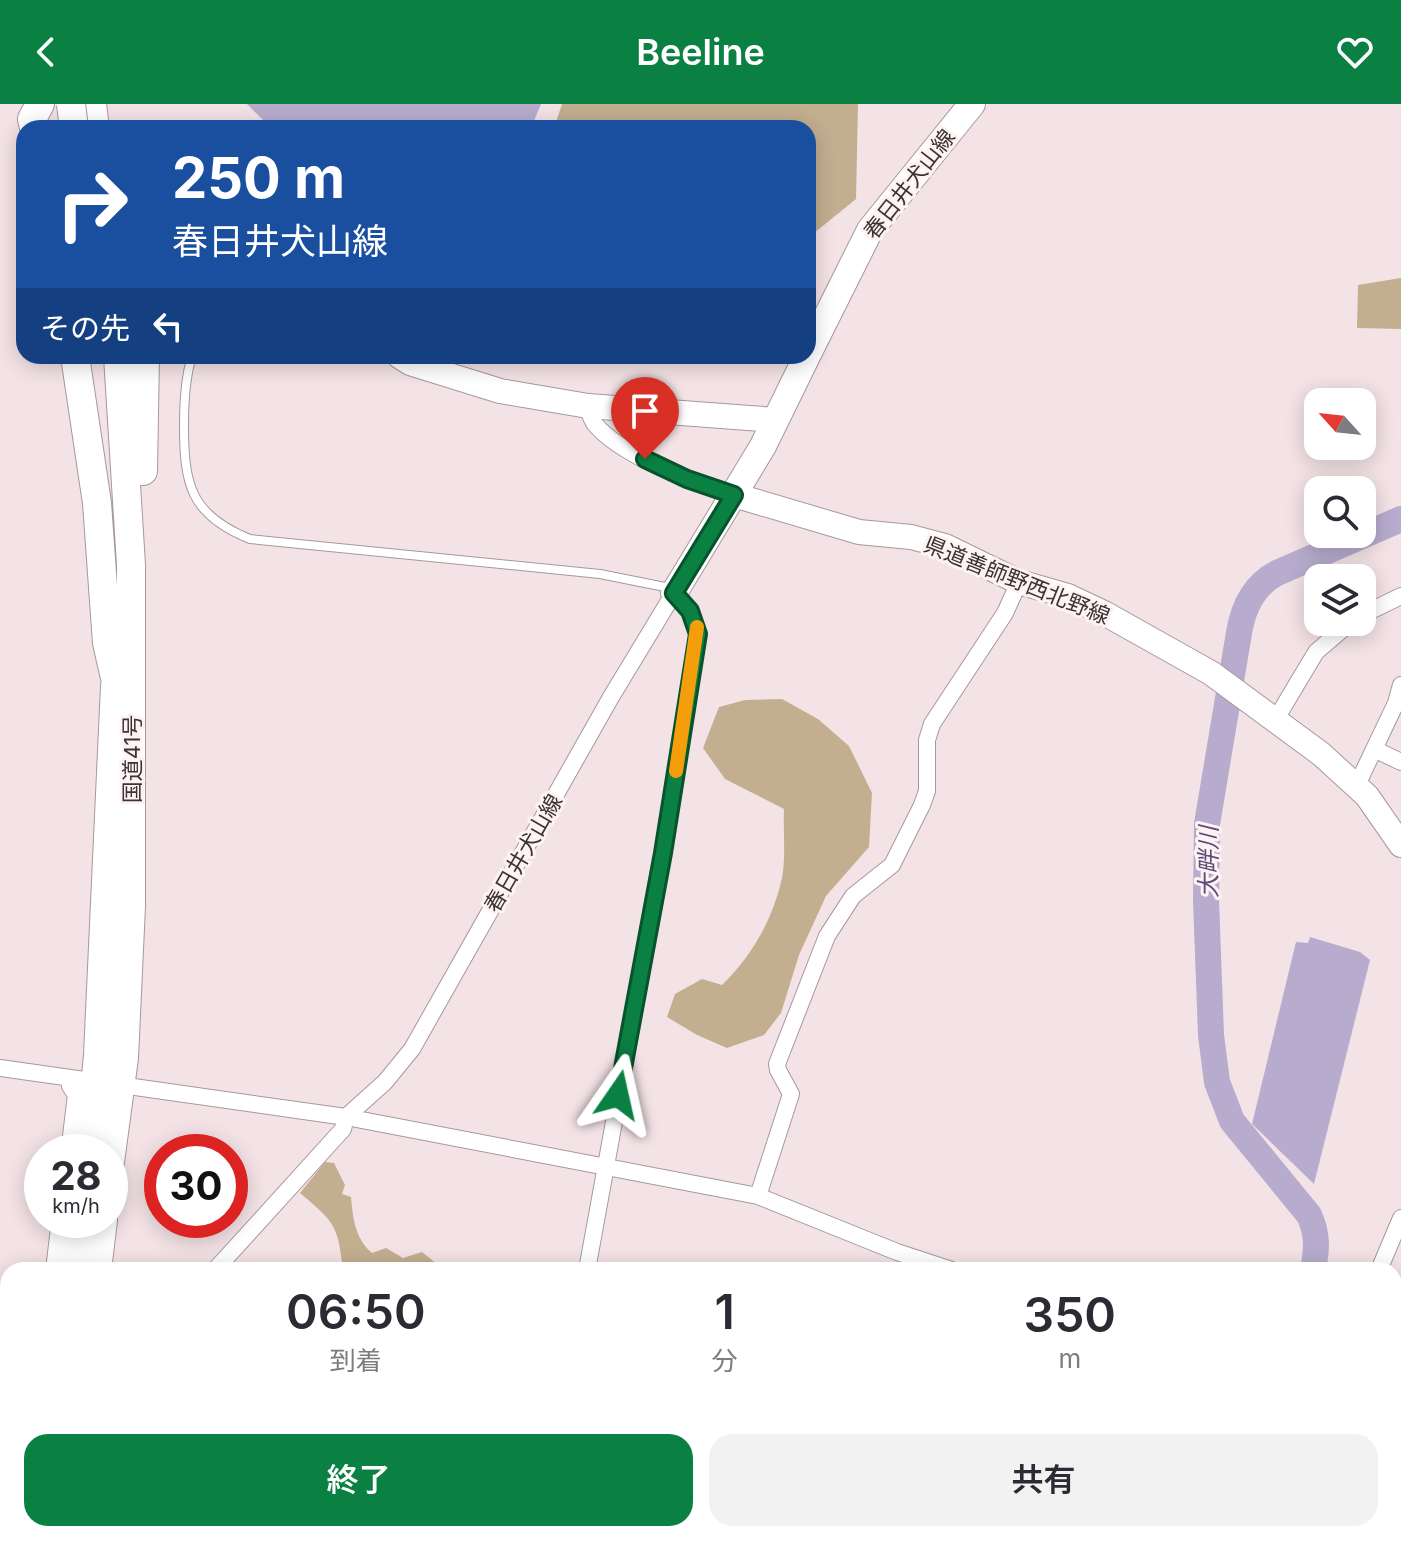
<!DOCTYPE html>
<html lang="ja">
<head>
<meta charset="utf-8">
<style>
	body { margin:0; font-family:Inter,"Noto Sans JP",sans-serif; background:#f2f2f3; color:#2b2b33; height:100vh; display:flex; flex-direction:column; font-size:30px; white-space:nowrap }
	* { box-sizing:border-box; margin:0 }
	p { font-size:26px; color:#7c7c81 }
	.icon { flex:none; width:44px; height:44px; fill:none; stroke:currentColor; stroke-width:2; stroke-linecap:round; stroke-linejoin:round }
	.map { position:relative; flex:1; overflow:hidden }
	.drawer { position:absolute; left:0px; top:1158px; width:1402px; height:280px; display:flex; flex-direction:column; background:#fff; border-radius:24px 24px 0 0; box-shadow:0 4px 20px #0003 }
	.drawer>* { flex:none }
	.guide { position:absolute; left:16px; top:16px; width:800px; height:244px; border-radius:24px; box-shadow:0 4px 20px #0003; background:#1a4fa0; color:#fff; overflow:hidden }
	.needle { width:52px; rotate:297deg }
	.controls { position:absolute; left:1304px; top:284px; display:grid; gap:16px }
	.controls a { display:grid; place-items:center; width:72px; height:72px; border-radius:16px; background:#fff; box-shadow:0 4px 20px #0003; font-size:40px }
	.speed { position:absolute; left:24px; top:1030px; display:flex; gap:16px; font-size:40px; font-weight:700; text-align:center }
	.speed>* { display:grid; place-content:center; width:104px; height:104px; border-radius:50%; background:#fff; box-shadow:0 4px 20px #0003; line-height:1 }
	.speed small { font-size:20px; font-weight:400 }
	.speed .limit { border:12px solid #d22; background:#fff; color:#111 }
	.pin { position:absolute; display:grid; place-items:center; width:68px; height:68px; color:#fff; margin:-82px -34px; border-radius:50% 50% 50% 0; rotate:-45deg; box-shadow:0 0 8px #0007 }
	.pin .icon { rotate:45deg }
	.me { position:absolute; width:88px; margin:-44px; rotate:11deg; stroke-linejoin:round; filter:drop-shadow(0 0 6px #0008) }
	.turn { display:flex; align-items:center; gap:28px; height:168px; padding:0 24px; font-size:36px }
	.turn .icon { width:104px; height:104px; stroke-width:2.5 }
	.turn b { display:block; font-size:56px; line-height:68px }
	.then { display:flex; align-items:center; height:76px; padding:0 24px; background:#0003; gap:16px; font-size:30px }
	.eta { display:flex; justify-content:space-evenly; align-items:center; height:136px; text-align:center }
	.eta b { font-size:48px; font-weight:600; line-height:56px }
	.action { display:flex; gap:16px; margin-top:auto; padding:16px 24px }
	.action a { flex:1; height:92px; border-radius:24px; background:#0b8043; color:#fff; font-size:32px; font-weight:600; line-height:92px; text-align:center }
	.action a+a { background:#f2f2f3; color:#2b2b33 }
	header { display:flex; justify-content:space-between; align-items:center; height:104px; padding:0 24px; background:#0b8043; color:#fff; font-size:36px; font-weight:600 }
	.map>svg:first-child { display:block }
	.green { fill:#ddc9ae }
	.forest { fill:#c4ae90 }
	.water { fill:#b7accd }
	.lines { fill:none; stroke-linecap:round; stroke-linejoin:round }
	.river { stroke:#b7accd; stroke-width:26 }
	.service-casing { stroke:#a7989a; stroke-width:10 }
	.minor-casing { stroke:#a7989a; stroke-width:18 }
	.secondary-casing { stroke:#a7989a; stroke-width:26 }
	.primary-casing { stroke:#a7989a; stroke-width:28 }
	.trunk-casing { stroke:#a7989a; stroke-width:30 }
	.service { stroke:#fff; stroke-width:8 }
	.minor { stroke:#fff; stroke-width:16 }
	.secondary { stroke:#fff; stroke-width:24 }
	.primary { stroke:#fff; stroke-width:26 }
	.trunk { stroke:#fff; stroke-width:28 }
	.trunk-bridge-casing { stroke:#a7989a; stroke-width:30; stroke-linecap:butt }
	.trunk-bridge { stroke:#fff; stroke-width:28 }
	.route-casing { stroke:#07532c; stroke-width:20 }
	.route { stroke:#0b8043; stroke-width:14 }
	.slow { stroke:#f59e0b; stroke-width:14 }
	.labels { text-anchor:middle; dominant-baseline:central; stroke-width:6; stroke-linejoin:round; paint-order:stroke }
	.street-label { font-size:22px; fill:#3b3435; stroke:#fff2f3 }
	.water-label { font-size:24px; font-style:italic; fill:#5c4a79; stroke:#fff2f3 }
</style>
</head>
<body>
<header><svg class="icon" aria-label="back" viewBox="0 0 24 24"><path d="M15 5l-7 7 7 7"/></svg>Beeline<svg class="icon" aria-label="heart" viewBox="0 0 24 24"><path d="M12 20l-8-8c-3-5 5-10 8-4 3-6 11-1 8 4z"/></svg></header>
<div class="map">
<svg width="1401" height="1438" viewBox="0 0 1401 1438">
	<rect width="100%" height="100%" fill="#f4e3e6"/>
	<path class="green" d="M108 1430H286L281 1438H119Z"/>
	<path class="forest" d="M562 0H858L856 95 808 134V24H556L555 21Z
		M1401 174V225L1357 224 1358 181Z
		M782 595 818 615 849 642 872 689 869 743 826 792 799 851 781 909 764 931 727 944 697 931 667 913 675 890 702 875 722 881C752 852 773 815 782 774 786 752 783 727 784 705L725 675 703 644 719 603 745 596Z
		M325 1058 334 1059 345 1081 342 1090 351 1093C353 1115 355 1134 372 1149L386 1144 403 1154 422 1148 437 1160 470 1158 477 1166H343C338 1120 334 1118 300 1089Z
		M1401 1360V1438H1378L1371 1430H1394V1369Z"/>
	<path class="water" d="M247 0H541L531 24H271Z
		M1310 833 1360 848 1370 856 1314 1080 1252 1020 1296 838 1308 839Z"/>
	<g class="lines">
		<path class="river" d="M1313 1166C1317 1145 1318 1130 1309 1111L1232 1017 1217 978 1211 931 1206 796 1207 720 1239 529C1243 504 1254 481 1277 469L1401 415
			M1224 1438 1227 1430"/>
		<defs>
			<path id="service" d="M192 252C185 274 184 297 184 321 184 380 190 411 250 435L600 470 665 483 670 487"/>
			<path id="minor" d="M588 302C589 308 591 314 594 319 619 351 696 380 734 391
				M1362 511 1401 492
				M1276 615 1316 548 1351 518
				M1374 645 1401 658
				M1357 681 1396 599 1401 581
				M0 964 346 1013 385 978 412 945 611 593 674 489 690 507 698 530 663 749 587 1166
				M69 1048 76 991 70 982 69 975
				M758 1092 791 990 778 966 777 960 827 832 853 792 892 761 922 701 927 687V636L932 620 1005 509 1019 478
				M54 1166 60 1116
				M215 1166 343 1025 346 1013 758 1092 897 1148 952 1166
				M1379 1166 1401 1114
				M1394 1210 1401 1214
				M0 1390H8
				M880 1430 900 1438
				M1363 1430 1372 1438
				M17 1438V1430
				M85 1438 87 1430
				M525 1438 531 1430
				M787 1438 790 1430
				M1085 1438 1088 1430
				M1288 1438 1290 1430"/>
			<path id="secondary" d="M399 252 410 259 500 287 588 302 776 316
				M734 391 859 428 911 433 945 442 1019 478 1068 492 1104 509 1211 569 1321 650 1367 692 1401 741"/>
			<path id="primary" d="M808 250 870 126 972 0
				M674 489 763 342 807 252"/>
			<path id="trunk" d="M92 0 95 24
				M34 24 32 15 40 0
				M75 252 97 399 107 539 115 574
				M143 367 145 252
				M89 1048 98 951 115 582
				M110 1058 124 954 131 802V461L118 252
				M74 1166 80 1116
				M97 1166 103 1116
				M41 1438 42 1430
				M64 1438 65 1430"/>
		</defs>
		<use href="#service" class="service-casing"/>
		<use href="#minor" class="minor-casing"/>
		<use href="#secondary" class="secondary-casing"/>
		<use href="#primary" class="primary-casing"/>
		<use href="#trunk" class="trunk-casing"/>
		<use href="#service" class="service"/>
		<use href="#minor" class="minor"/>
		<use href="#secondary" class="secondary"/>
		<use href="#primary" class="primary"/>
		<use href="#trunk" class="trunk"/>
		<defs>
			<path id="trunk-bridge" d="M71 0 74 24"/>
		</defs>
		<use href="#trunk-bridge" class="trunk-bridge-casing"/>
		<use href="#trunk-bridge" class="trunk-bridge"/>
	</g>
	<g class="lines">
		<defs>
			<path id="route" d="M618 991 663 749 698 530 690 507 674 489 734 391 687 375 645 355"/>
		</defs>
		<use href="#route" class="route-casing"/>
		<use href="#route" class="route"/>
		<path class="slow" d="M676 667 697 523"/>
	</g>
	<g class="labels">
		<g class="street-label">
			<text transform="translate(909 80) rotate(-52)">春日井犬山線</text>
			<text transform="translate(1017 476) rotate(22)">県道善師野西北野線</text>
			<text transform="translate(132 655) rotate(-90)">国道41号</text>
			<text transform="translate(523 749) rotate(-60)">春日井犬山線</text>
		</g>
		<g class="water-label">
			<text transform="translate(1208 758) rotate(-90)">大畔川</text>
		</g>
	</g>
</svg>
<div class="controls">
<a><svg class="needle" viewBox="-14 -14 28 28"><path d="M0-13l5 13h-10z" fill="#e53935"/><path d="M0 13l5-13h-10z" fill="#7c7c81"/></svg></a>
<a><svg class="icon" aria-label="search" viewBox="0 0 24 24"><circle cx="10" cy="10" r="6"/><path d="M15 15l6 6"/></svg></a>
<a><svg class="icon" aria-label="layers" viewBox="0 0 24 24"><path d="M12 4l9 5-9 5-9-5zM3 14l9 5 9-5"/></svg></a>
</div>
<div class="speed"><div>28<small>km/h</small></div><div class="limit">30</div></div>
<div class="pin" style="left:645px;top:355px;background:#d93025"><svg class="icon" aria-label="arrive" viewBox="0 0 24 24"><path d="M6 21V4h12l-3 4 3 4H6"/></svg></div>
<svg class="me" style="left:618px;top:991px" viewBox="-20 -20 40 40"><path d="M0-17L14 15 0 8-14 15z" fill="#0b8043" stroke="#fff" stroke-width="4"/></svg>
<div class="guide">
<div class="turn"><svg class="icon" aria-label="right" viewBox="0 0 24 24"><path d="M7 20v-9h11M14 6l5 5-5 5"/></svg><div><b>250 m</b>春日井犬山線</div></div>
<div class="then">その先<svg class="icon" aria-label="left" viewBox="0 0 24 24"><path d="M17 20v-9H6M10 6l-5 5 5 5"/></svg></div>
</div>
<section class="drawer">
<div class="eta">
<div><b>06:50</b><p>到着</p></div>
<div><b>1</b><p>分</p></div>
<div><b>350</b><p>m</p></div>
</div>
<div class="action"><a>終了</a><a>共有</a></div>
</section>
</div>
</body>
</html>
